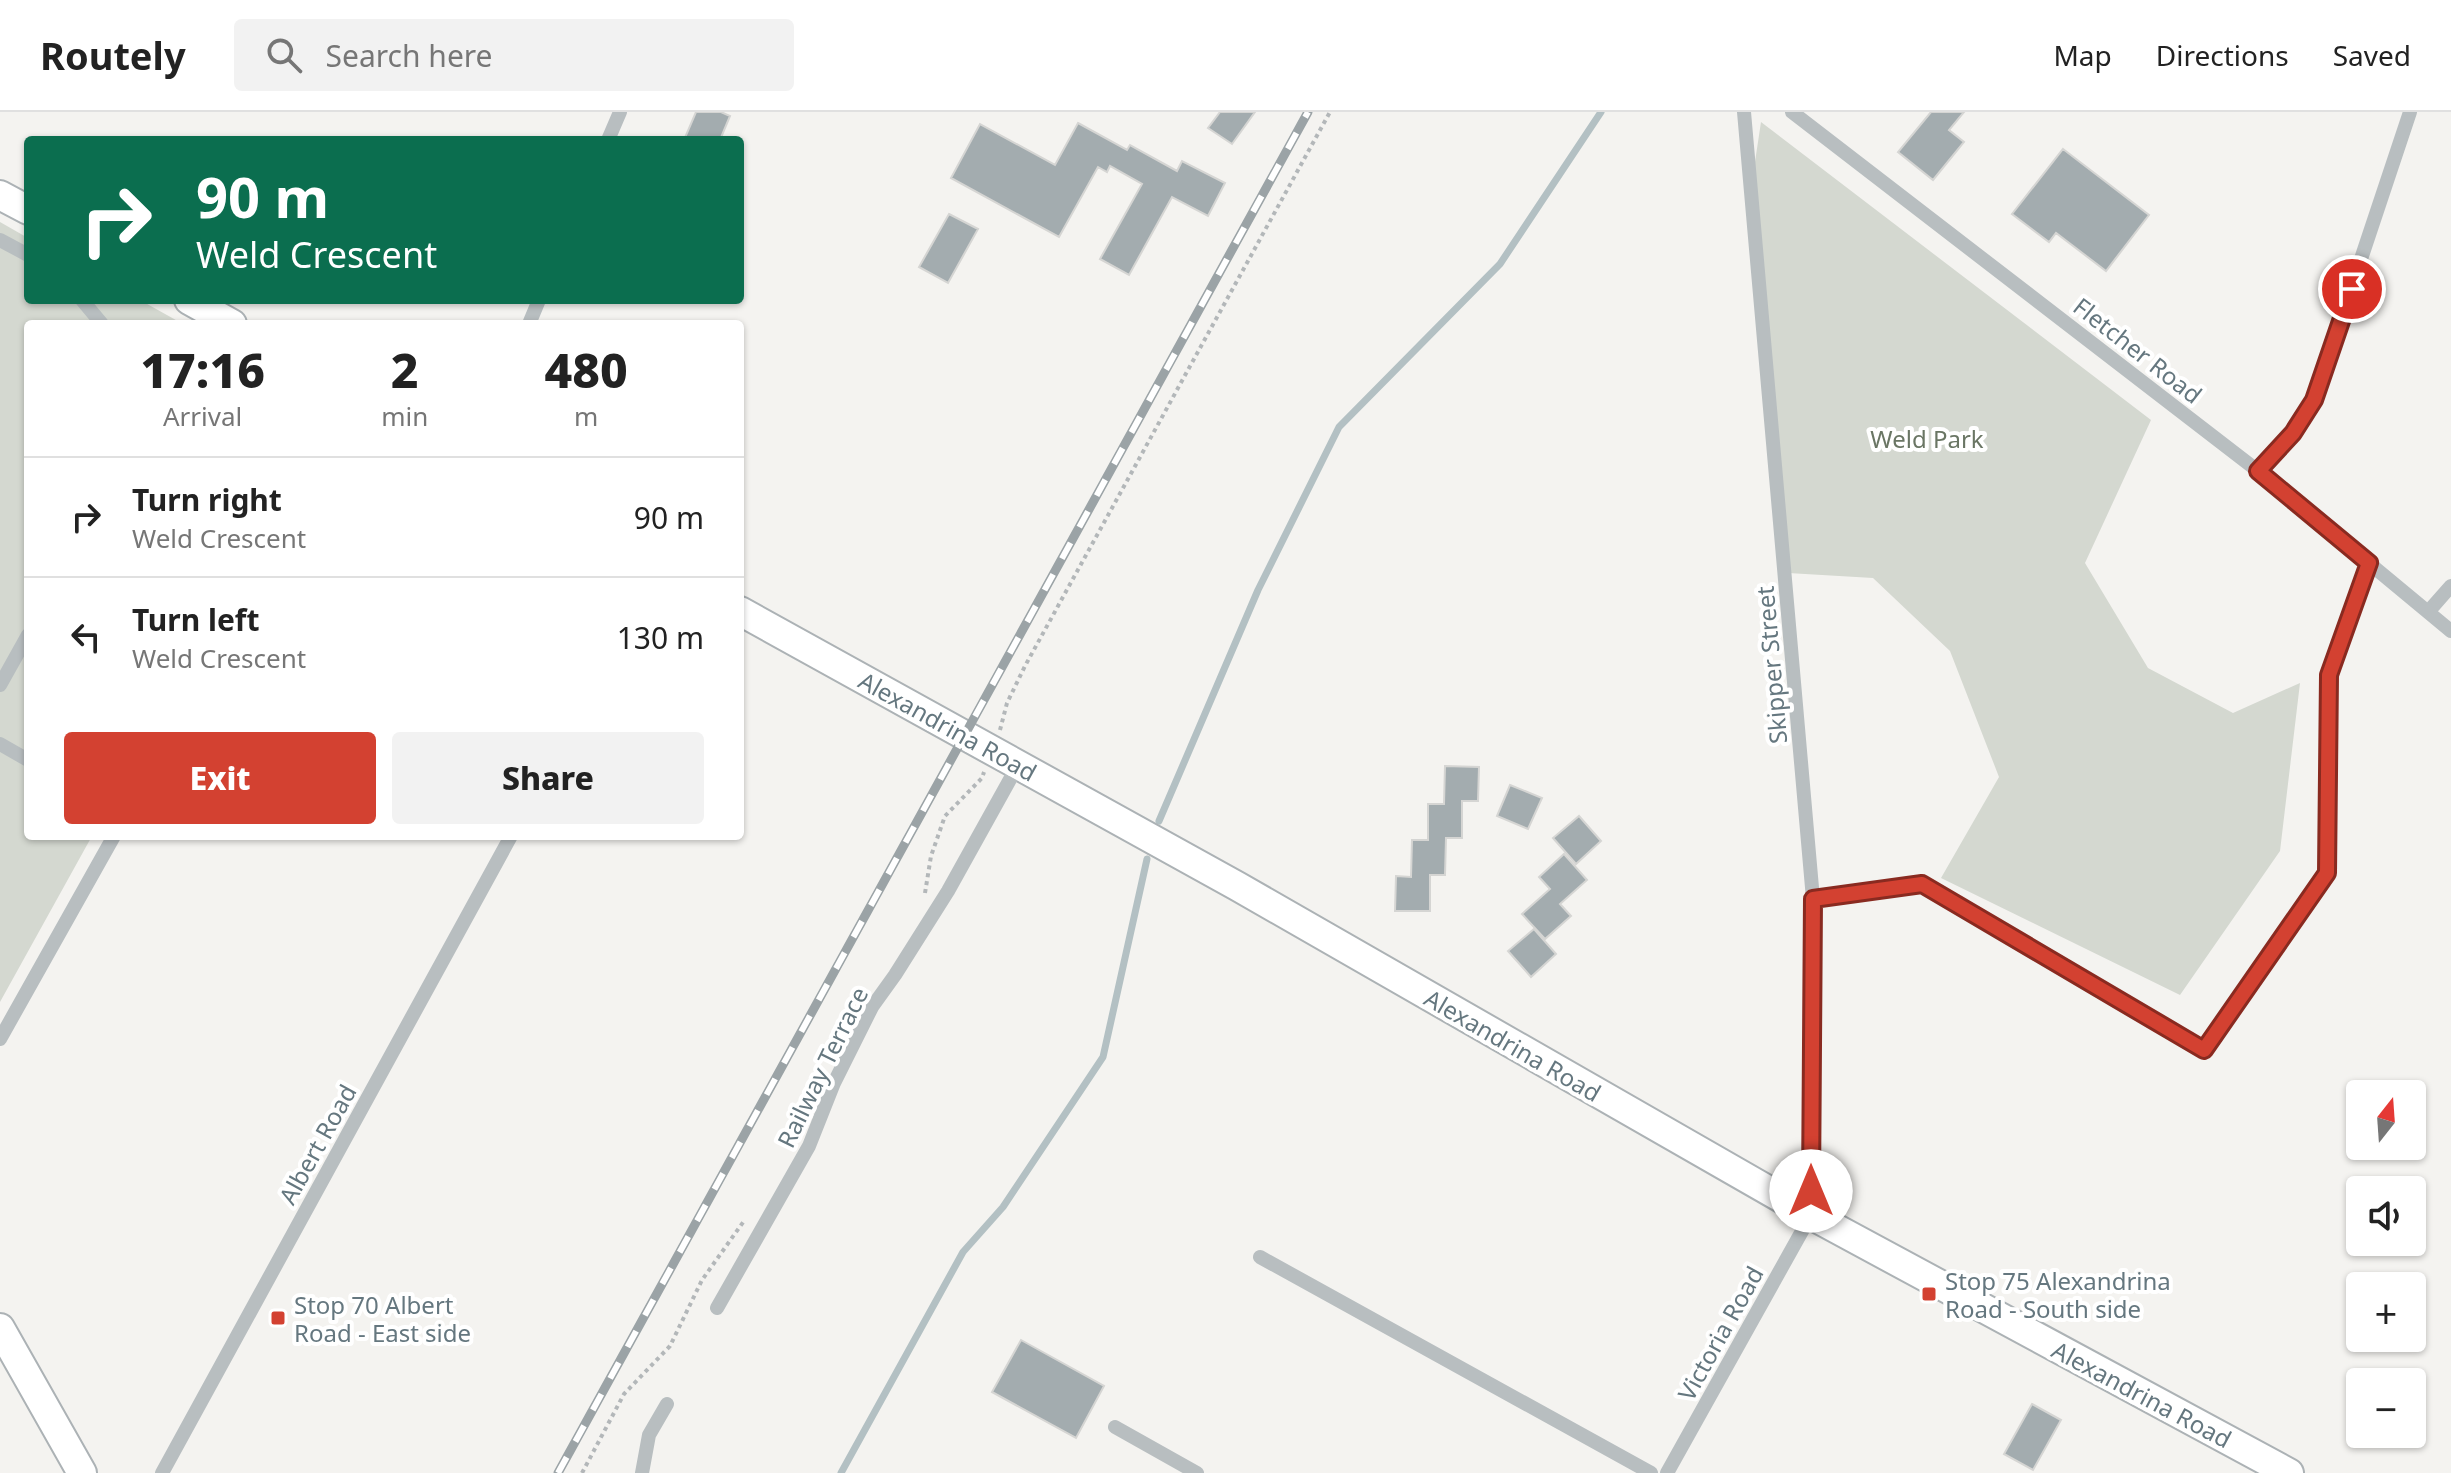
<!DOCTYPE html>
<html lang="en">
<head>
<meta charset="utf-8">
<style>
	body { margin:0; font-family:"Noto Sans",sans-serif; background:#f2f2f2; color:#222; height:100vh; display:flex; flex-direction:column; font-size:30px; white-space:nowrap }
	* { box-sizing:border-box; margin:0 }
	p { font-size:26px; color:#767676 }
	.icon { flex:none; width:44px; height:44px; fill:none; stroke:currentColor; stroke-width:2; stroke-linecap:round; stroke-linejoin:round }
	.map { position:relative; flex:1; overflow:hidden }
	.drawer { position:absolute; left:24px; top:208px; width:720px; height:520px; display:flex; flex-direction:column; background:#fff; border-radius:8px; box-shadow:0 2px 6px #0004 }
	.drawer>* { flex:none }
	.guide { position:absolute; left:24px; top:24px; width:720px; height:168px; border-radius:8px; box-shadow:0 2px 6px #0004; background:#0b6e4f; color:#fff; overflow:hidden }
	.needle { width:52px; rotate:17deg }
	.tools { position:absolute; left:2346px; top:968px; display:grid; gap:16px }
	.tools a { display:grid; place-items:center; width:80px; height:80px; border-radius:8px; background:#fff; box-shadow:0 2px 6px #0004; font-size:40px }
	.pin { position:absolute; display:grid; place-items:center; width:68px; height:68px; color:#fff; margin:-34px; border:4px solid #fff; border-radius:50%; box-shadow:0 2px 8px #0007 }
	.me { position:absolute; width:88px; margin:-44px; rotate:0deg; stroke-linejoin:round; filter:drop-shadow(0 0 6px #0008) }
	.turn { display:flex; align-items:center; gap:28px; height:168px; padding:0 40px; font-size:36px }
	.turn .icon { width:104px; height:104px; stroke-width:2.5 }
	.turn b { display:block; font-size:56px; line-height:68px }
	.eta { display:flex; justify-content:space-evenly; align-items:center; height:136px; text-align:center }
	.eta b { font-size:48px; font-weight:800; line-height:56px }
	.action { display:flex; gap:16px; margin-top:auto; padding:16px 40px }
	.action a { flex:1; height:92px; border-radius:8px; background:#d34131; color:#fff; font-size:32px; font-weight:800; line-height:92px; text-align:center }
	.action a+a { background:#f2f2f2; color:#222 }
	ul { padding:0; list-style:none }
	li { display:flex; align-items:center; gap:24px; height:120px; padding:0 40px; border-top:2px solid #e0e0e0 }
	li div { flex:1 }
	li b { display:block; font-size:30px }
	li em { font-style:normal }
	header { display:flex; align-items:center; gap:48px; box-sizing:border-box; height:112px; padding:0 40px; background:#fff; border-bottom:2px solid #e0e0e0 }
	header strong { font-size:38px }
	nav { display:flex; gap:44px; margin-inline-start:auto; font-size:28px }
	.search { width:560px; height:72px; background:#f2f2f2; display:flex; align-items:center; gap:20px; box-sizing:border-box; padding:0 28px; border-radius:8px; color:#767676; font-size:30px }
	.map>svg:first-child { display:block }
	.green { fill:#d4d8d0 }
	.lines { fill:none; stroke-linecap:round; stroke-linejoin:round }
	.stream { stroke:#b3c0c3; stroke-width:7 }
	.building { fill:#a3acaf; stroke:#d5d5d3; stroke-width:2 }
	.major-casing { stroke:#acb2b5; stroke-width:32 }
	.path { stroke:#b3b7b9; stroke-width:4; stroke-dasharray:4 4; stroke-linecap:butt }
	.minor { stroke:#b8bec0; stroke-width:14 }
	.major { stroke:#fff; stroke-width:28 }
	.rail-casing { stroke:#9ba3a6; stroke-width:9 }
	.rail { stroke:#fff; stroke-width:6; stroke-dasharray:18; stroke-linecap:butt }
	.route-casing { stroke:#892a20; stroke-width:20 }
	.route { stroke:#d34131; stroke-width:14 }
	.poi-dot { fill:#d34131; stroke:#fff; stroke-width:3 }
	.labels { text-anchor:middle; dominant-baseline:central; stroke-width:8; stroke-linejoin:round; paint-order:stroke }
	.street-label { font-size:24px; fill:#65777f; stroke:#fff }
	.park-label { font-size:24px; fill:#6a7664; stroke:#fff }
	.poi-label { font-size:24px; fill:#65777f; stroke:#fff; text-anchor:start }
</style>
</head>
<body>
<header>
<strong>Routely</strong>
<div class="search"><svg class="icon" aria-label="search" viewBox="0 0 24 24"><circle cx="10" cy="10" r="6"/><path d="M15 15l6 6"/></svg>Search here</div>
<nav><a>Map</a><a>Directions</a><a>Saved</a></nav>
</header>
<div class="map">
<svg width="2451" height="1361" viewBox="0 0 2451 1361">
	<rect width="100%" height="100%" fill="#f4f3f0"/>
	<path class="green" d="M1761 10 2151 308 2085 451 2148 556 2233 601 2300 571 2280 739 2180 883 1941 766 1999 665 1950 539 1873 466 1788 461 1753 63Z
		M0 110 28 126V188H140L183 212H28V724H92L0 890Z"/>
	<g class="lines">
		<path class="stream" d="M1159 709 1258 478 1339 315 1500 152 1601 0
			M841 1361 963 1140 1003 1095 1103 945 1147 747"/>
	</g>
	<path class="building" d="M696 0H721L730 4 720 28H684Z
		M1220 0H1255L1232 32 1208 16Z
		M1931 0H1964L1949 18 1964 30 1933 68 1898 40Z
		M1078 11 1127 38 1130 33 1177 59 1182 49 1225 71 1208 104 1172 85 1129 163 1100 147 1142 72 1110 54 1107 60 1098 55 1059 125 951 66 980 12 1055 53Z
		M2063 37 2149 103 2106 159 2056 121 2049 130 2012 102Z
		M949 102 978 117 948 171 919 155Z
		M1445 654 1479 655 1478 689H1462V726H1446L1445 763H1430V799H1395L1396 764 1411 765 1412 728H1428V692H1444Z
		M1510 673 1542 686 1528 717 1497 704Z
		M1579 704 1601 729 1576 752 1553 726Z
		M1564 742 1587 768 1560 792 1571 804 1545 827 1522 802 1550 777 1539 765Z
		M1534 817 1556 842 1531 865 1508 839Z
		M1021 1228 1104 1274 1076 1326 992 1280Z
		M2032 1292 2061 1308 2033 1358 2004 1342Z"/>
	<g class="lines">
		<defs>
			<path id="major" d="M0 83 28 98
				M189 188 232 212
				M740 499 1237 774 1811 1103 2289 1361
				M0 1216 82 1361"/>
		</defs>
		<use href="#major" class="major-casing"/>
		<path class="path" d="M1000 618 1007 591 1025 554 1330 0
			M925 781 931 744 945 704 982 666 984 660
			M582 1361 624 1282 670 1234 702 1168 744 1109"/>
		<path class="minor" d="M1792 0 2258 359 2451 519
			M608 28 620 0
			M0 128 28 143
			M82 188 102 212
			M529 212 539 188
			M2258 359 2293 321 2314 288 2410 0
			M2428 500 2451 474
			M0 573 28 523
			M0 632 28 648
			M1813 787 1922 772 2204 938 2327 761 2329 563 2369 451
			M0 927 114 724
			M1260 1145 1651 1361
			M717 1196 809 1034 834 971 872 895 895 863 948 779 1018 653
			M1115 1315 1197 1361
			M162 1361 511 724
			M642 1361 649 1323 667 1292
			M1667 1361 1811 1103 1813 787 1744 0"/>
		<use href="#major" class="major"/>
		<defs>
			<path id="rail" d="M558 1361 1308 0"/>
		</defs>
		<use href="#rail" class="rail-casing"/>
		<use href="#rail" class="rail"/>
	</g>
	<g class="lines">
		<defs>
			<path id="route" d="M1811 1079 1813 787 1922 772 2204 938 2327 761 2329 563 2369 451 2258 359 2293 321 2314 288 2352 177"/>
		</defs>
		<use href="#route" class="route-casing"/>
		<use href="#route" class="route"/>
	</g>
	<g class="poi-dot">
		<rect x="1921" y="1174" width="16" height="16" rx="4"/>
		<rect x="270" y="1198" width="16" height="16" rx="4"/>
	</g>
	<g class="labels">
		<g class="street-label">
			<text transform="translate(2138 238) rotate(38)">Fletcher Road</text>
			<text transform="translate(1771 553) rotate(-95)">Skipper Street</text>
			<text transform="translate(948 614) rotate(29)">Alexandrina Road</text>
			<text transform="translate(1513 933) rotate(30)">Alexandrina Road</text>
			<text transform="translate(822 955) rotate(-64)">Railway Terrace</text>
			<text transform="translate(317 1032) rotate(-61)">Albert Road</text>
			<text transform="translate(1720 1221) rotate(-61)">Victoria Road</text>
			<text transform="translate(2142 1282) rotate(28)">Alexandrina Road</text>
		</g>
		<g class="park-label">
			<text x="1927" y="326">Weld Park</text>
		</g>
		<g class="poi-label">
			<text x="1945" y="1168">Stop 75 Alexandrina<tspan x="1945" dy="28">Road - South side</tspan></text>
			<text x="294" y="1192">Stop 70 Albert<tspan x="294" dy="28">Road - East side</tspan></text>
		</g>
	</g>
</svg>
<div class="tools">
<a><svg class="needle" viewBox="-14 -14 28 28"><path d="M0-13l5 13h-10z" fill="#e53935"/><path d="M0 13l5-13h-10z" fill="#767676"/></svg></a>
<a><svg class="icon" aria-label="sound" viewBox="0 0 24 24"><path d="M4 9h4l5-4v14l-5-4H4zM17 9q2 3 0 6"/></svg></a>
<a>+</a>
<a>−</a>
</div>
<div class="pin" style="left:2352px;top:177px;background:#d93025"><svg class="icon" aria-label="arrive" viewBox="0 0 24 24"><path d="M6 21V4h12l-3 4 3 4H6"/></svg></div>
<svg class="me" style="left:1811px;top:1079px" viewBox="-20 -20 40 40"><circle r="19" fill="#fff"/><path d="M0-13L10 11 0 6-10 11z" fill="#d34131"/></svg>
<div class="guide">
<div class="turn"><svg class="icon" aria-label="right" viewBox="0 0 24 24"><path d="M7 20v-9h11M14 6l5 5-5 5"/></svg><div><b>90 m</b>Weld Crescent</div></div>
</div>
<section class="drawer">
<div class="eta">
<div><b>17:16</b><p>Arrival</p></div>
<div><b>2</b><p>min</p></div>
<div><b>480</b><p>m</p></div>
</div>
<ul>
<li><svg class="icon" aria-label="right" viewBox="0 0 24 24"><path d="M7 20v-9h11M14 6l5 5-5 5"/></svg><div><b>Turn right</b><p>Weld Crescent</p></div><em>90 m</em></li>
<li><svg class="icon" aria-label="left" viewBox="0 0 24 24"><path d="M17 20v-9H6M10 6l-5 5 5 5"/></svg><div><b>Turn left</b><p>Weld Crescent</p></div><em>130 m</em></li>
</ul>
<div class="action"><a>Exit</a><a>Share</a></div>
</section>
</div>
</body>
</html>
